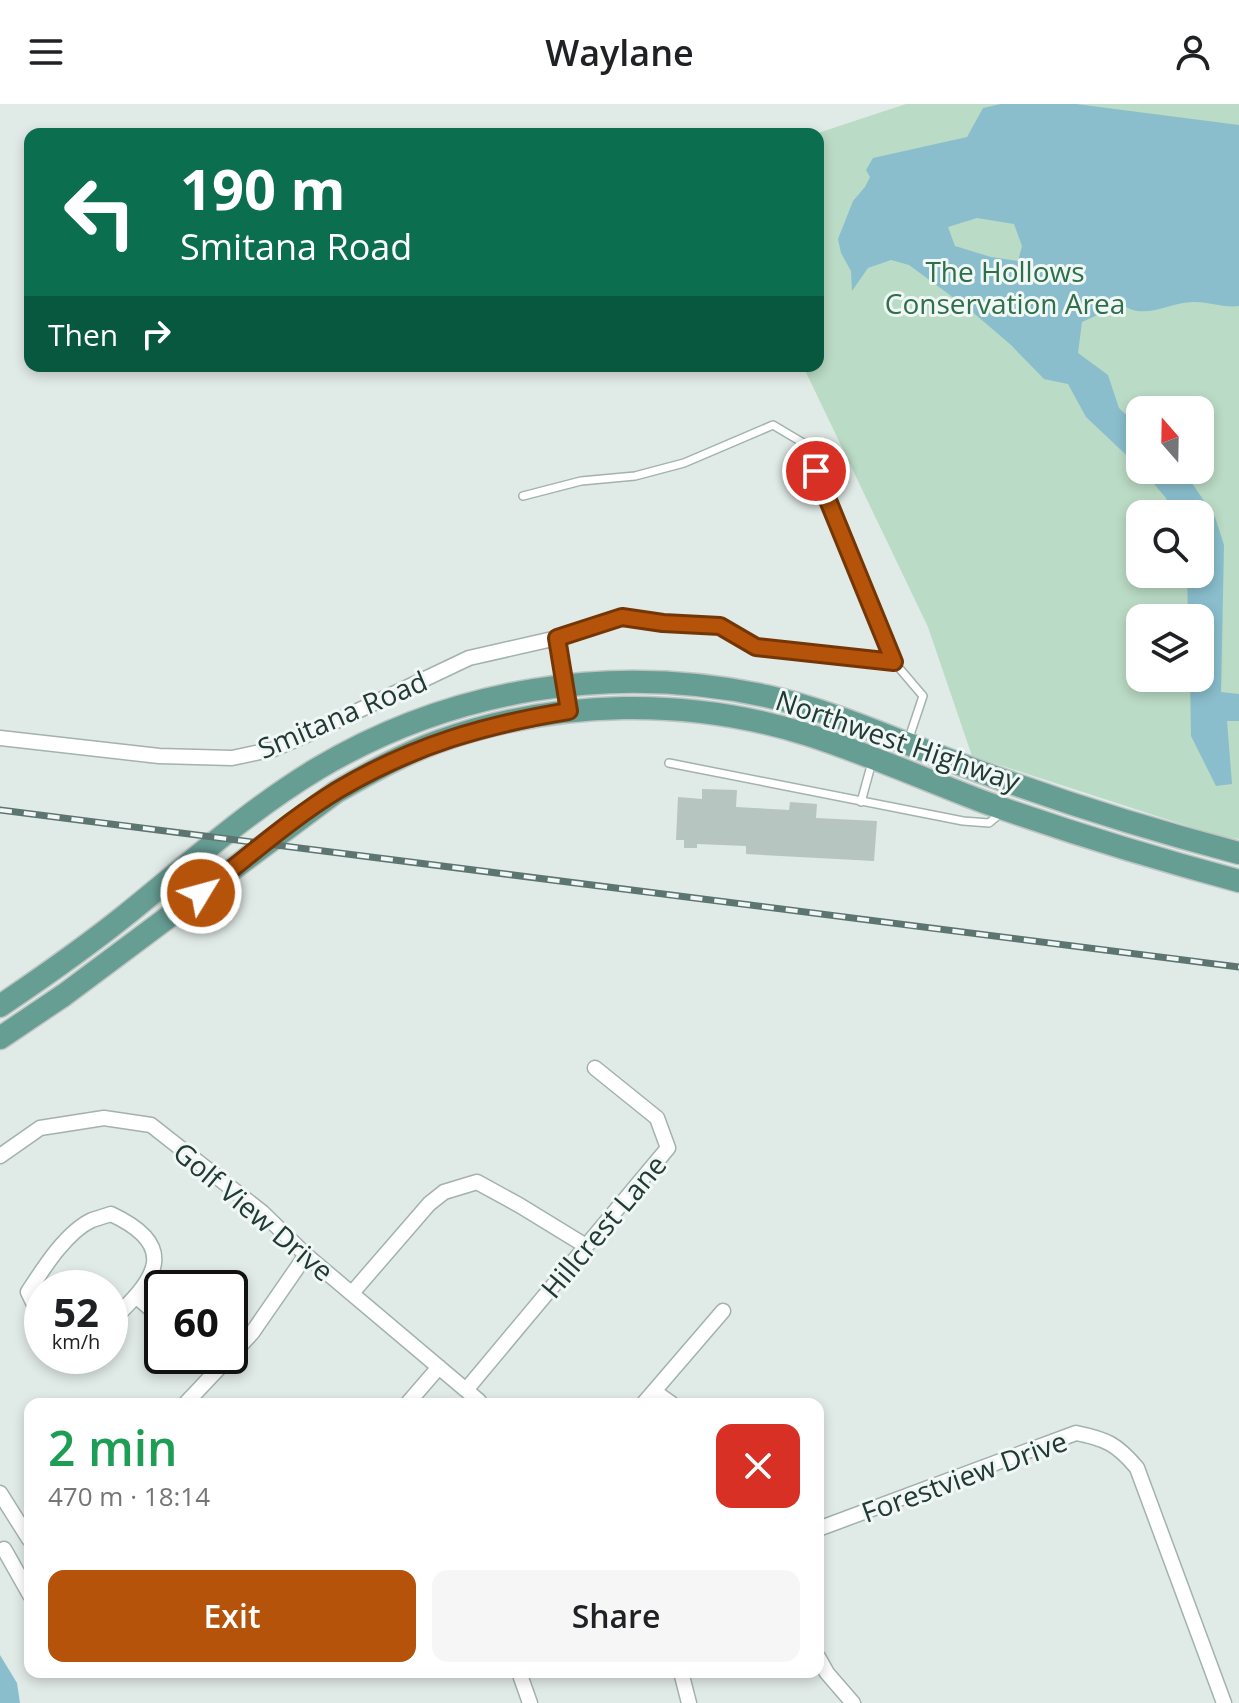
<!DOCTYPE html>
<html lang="en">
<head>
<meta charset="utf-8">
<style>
	body { margin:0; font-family:"Open Sans",sans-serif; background:#f6f6f6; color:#202124; height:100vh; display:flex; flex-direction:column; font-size:30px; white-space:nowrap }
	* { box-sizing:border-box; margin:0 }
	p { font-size:26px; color:#757577 }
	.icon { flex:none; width:44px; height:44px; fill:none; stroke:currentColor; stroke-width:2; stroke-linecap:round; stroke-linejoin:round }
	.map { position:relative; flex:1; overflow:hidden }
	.sheet { position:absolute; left:24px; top:1294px; width:800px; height:280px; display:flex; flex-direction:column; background:#fff; border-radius:16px; box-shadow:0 4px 12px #0003 }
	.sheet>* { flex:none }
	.banner { position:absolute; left:24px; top:24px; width:800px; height:244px; border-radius:16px; box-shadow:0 4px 12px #0003; background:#0b6e4f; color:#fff; overflow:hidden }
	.needle { width:52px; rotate:340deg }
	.fabs { position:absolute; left:1126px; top:292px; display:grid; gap:16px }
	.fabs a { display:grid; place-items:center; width:88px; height:88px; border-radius:16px; background:#fff; box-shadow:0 4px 12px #0003; font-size:40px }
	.speed { position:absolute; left:24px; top:1166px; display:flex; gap:16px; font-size:40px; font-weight:700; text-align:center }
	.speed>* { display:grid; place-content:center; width:104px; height:104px; border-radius:50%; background:#fff; box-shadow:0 4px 12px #0003; line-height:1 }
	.speed small { font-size:20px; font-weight:400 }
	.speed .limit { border:4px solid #111; border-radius:12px; background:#fff; color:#111 }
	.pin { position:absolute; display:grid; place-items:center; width:68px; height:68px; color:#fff; margin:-34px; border:4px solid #fff; border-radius:50%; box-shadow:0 2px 8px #0007 }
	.me { position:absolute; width:88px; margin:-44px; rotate:53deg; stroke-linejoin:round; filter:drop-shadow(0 0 6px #0008) }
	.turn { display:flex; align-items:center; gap:28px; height:168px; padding:0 24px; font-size:36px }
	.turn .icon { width:104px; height:104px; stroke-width:2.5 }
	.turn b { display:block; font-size:56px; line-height:68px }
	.then { display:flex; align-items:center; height:76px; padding:0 24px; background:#0003; gap:16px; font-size:30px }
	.round { display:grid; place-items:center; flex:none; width:84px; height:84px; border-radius:16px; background:#f6f6f6 }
	.overview { display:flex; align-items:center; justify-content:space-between; height:136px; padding:0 24px }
	h1 { font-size:48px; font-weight:600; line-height:60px; color:#1e9e55 }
	.action { display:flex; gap:16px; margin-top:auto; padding:16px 24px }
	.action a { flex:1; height:92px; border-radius:16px; background:#b45309; color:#fff; font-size:32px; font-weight:600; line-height:92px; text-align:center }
	.action a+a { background:#f6f6f6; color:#202124 }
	header { display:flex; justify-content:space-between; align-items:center; height:104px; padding:0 24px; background:#fff; font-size:36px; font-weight:600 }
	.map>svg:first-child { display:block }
	.green { fill:#badbc5; fill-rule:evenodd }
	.water { fill:#8abecd; fill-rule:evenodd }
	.building { fill:#b6c5c0 }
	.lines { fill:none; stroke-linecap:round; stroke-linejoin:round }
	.service-casing { stroke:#a3b2ad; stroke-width:10 }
	.minor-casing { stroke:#a3b2ad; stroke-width:17 }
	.primary-casing { stroke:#bdc4c2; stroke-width:25 }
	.service { stroke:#fff; stroke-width:7 }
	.minor { stroke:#fff; stroke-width:14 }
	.primary { stroke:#669e94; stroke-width:22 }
	.rail-casing { stroke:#5c7571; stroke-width:7 }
	.rail { stroke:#f0f7f4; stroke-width:4; stroke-dasharray:12; stroke-linecap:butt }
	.route-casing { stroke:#753606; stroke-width:20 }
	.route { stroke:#b45309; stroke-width:14 }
	.labels { text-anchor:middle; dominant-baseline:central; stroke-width:6; stroke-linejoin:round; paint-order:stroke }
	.park-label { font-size:28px; fill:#2e6f4c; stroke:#f0f7f4 }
	.street-label { font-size:28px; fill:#223a35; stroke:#f0f7f4 }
</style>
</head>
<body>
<header><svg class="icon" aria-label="menu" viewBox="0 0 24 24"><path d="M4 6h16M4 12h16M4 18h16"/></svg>Waylane<svg class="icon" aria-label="person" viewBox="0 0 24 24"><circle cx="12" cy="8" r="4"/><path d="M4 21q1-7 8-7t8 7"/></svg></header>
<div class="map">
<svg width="1239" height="1599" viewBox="0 0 1239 1599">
	<rect width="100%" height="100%" fill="#e0eae6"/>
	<path class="green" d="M906 0H1239V735L1215 731 972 652 928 523 803 262H818V30H815ZM1140 306H1200V366H1140ZM1140 410H1200V470H1140ZM1140 514H1200V574H1140Z"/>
	<path class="water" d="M1001 0H1076L1239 21V202C1224 204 1210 198 1195 198 1170 197 1144 218 1122 200L1082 218 1078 249 1108 271 1119 304 1140 324V364L1086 313 1068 280 1044 275 1011 241 969 205 909 161 891 156 868 164 852 187 851 167 841 149 838 135 853 97 865 83 870 73 866 66 873 54 967 33 983 4ZM977 114 1014 120 1022 142 1018 157 991 153 955 142 948 123Z
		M1142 366H1183L1215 413 1224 441 1221 588 1239 590V617H1227L1232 680 1216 682 1191 632 1190 574H1200V514H1188L1187 470H1200V410H1172L1166 394Z
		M0 1551 17 1579 20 1599H0Z"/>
	<path class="building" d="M702 685 737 686 736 703 789 706 790 698 817 700 816 714 877 717 874 757 746 750V742L697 740V744H684V736H676L678 693 702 695Z"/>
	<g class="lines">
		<defs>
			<path id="service" d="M523 392 581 377 635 372 684 359 773 321 805 340 894 558 923 592 908 637
				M557 534 622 513 663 519 720 522 756 543 894 558
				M669 659 963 717 989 719 1001 709
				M861 698 872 658"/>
			<path id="minor" d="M0 634 159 652 232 654 274 645 309 630 469 554 557 534 569 607
				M0 1052 40 1024 104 1014 151 1021 263 1109 306 1151 479 1297
				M352 1189 429 1100 444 1088 477 1078 519 1101 586 1142
				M137 1193 162 1215
				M42 1217 28 1188C43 1165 66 1128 92 1116 98 1114 105 1112 111 1110 182 1143 154 1177 110 1218
				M204 1252 218 1264
				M466 1286 668 1044 657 1014 595 964
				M655 1288 672 1300
				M185 1300 252 1229 306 1151
				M407 1300 439 1263
				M643 1300 723 1207
				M0 1389 29 1435
				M818 1425 1076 1329C1106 1335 1117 1340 1137 1364L1224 1599
				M4 1445 30 1491
				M818 1553 827 1569 853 1599
				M519 1568 530 1599
				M681 1568 689 1599"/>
			<path id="primary" d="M0 902C43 873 86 843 127 810 189 760 249 706 317 665 453 584 612 559 766 592 834 607 900 638 965 662 1055 696 1147 725 1239 749
				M0 934 64 891 336 688C369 669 403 650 439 637 557 595 689 593 809 631 868 650 926 676 984 698 1068 728 1153 754 1239 777"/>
		</defs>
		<use href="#service" class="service-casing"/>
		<use href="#minor" class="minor-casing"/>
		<use href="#primary" class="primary-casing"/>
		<use href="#service" class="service"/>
		<use href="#minor" class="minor"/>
		<use href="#primary" class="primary"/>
		<defs>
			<path id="rail" d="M0 706 1239 863"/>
		</defs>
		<use href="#rail" class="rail-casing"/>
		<use href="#rail" class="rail"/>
	</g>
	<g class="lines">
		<defs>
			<path id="route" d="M201 789C246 755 290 715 338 686 414 641 484 621 569 607L557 534 622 513 663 519 720 522 756 543 894 558 816 367"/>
		</defs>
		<use href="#route" class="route-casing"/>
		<use href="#route" class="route"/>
	</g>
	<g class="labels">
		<g class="park-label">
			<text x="1005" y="167">The Hollows<tspan x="1005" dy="32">Conservation Area</tspan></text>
		</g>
		<g class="street-label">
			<text transform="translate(342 610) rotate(-23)">Smitana Road</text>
			<text transform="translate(898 636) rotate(19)">Northwest Highway</text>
			<text transform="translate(254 1107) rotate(40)">Golf View Drive</text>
			<text transform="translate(603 1122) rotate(-50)">Hillcrest Lane</text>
			<text transform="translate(964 1372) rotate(-20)">Forestview Drive</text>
		</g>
	</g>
</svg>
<div class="fabs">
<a><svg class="needle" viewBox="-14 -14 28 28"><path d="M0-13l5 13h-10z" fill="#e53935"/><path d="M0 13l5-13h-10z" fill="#757577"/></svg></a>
<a><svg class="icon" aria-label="search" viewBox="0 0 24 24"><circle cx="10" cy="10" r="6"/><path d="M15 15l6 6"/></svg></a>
<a><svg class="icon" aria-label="layers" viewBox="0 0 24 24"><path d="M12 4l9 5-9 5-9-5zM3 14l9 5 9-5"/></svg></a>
</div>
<div class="speed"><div>52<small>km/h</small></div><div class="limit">60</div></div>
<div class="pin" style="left:816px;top:367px;background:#d93025"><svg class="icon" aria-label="arrive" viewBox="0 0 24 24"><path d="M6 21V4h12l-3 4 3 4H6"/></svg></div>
<svg class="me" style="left:201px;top:789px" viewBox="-20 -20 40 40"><circle r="17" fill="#b45309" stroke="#fff" stroke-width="3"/><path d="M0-11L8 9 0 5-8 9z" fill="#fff"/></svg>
<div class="banner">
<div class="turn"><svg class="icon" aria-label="left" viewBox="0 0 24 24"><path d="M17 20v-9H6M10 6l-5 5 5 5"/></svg><div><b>190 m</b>Smitana Road</div></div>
<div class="then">Then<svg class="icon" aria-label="right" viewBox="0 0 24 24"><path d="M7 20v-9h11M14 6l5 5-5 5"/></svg></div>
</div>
<section class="sheet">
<div class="overview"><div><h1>2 min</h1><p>470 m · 18:14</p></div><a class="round" style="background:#d93025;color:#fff"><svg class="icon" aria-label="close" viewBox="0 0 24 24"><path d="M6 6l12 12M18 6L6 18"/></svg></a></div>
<div class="action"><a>Exit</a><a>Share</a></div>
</section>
</div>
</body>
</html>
